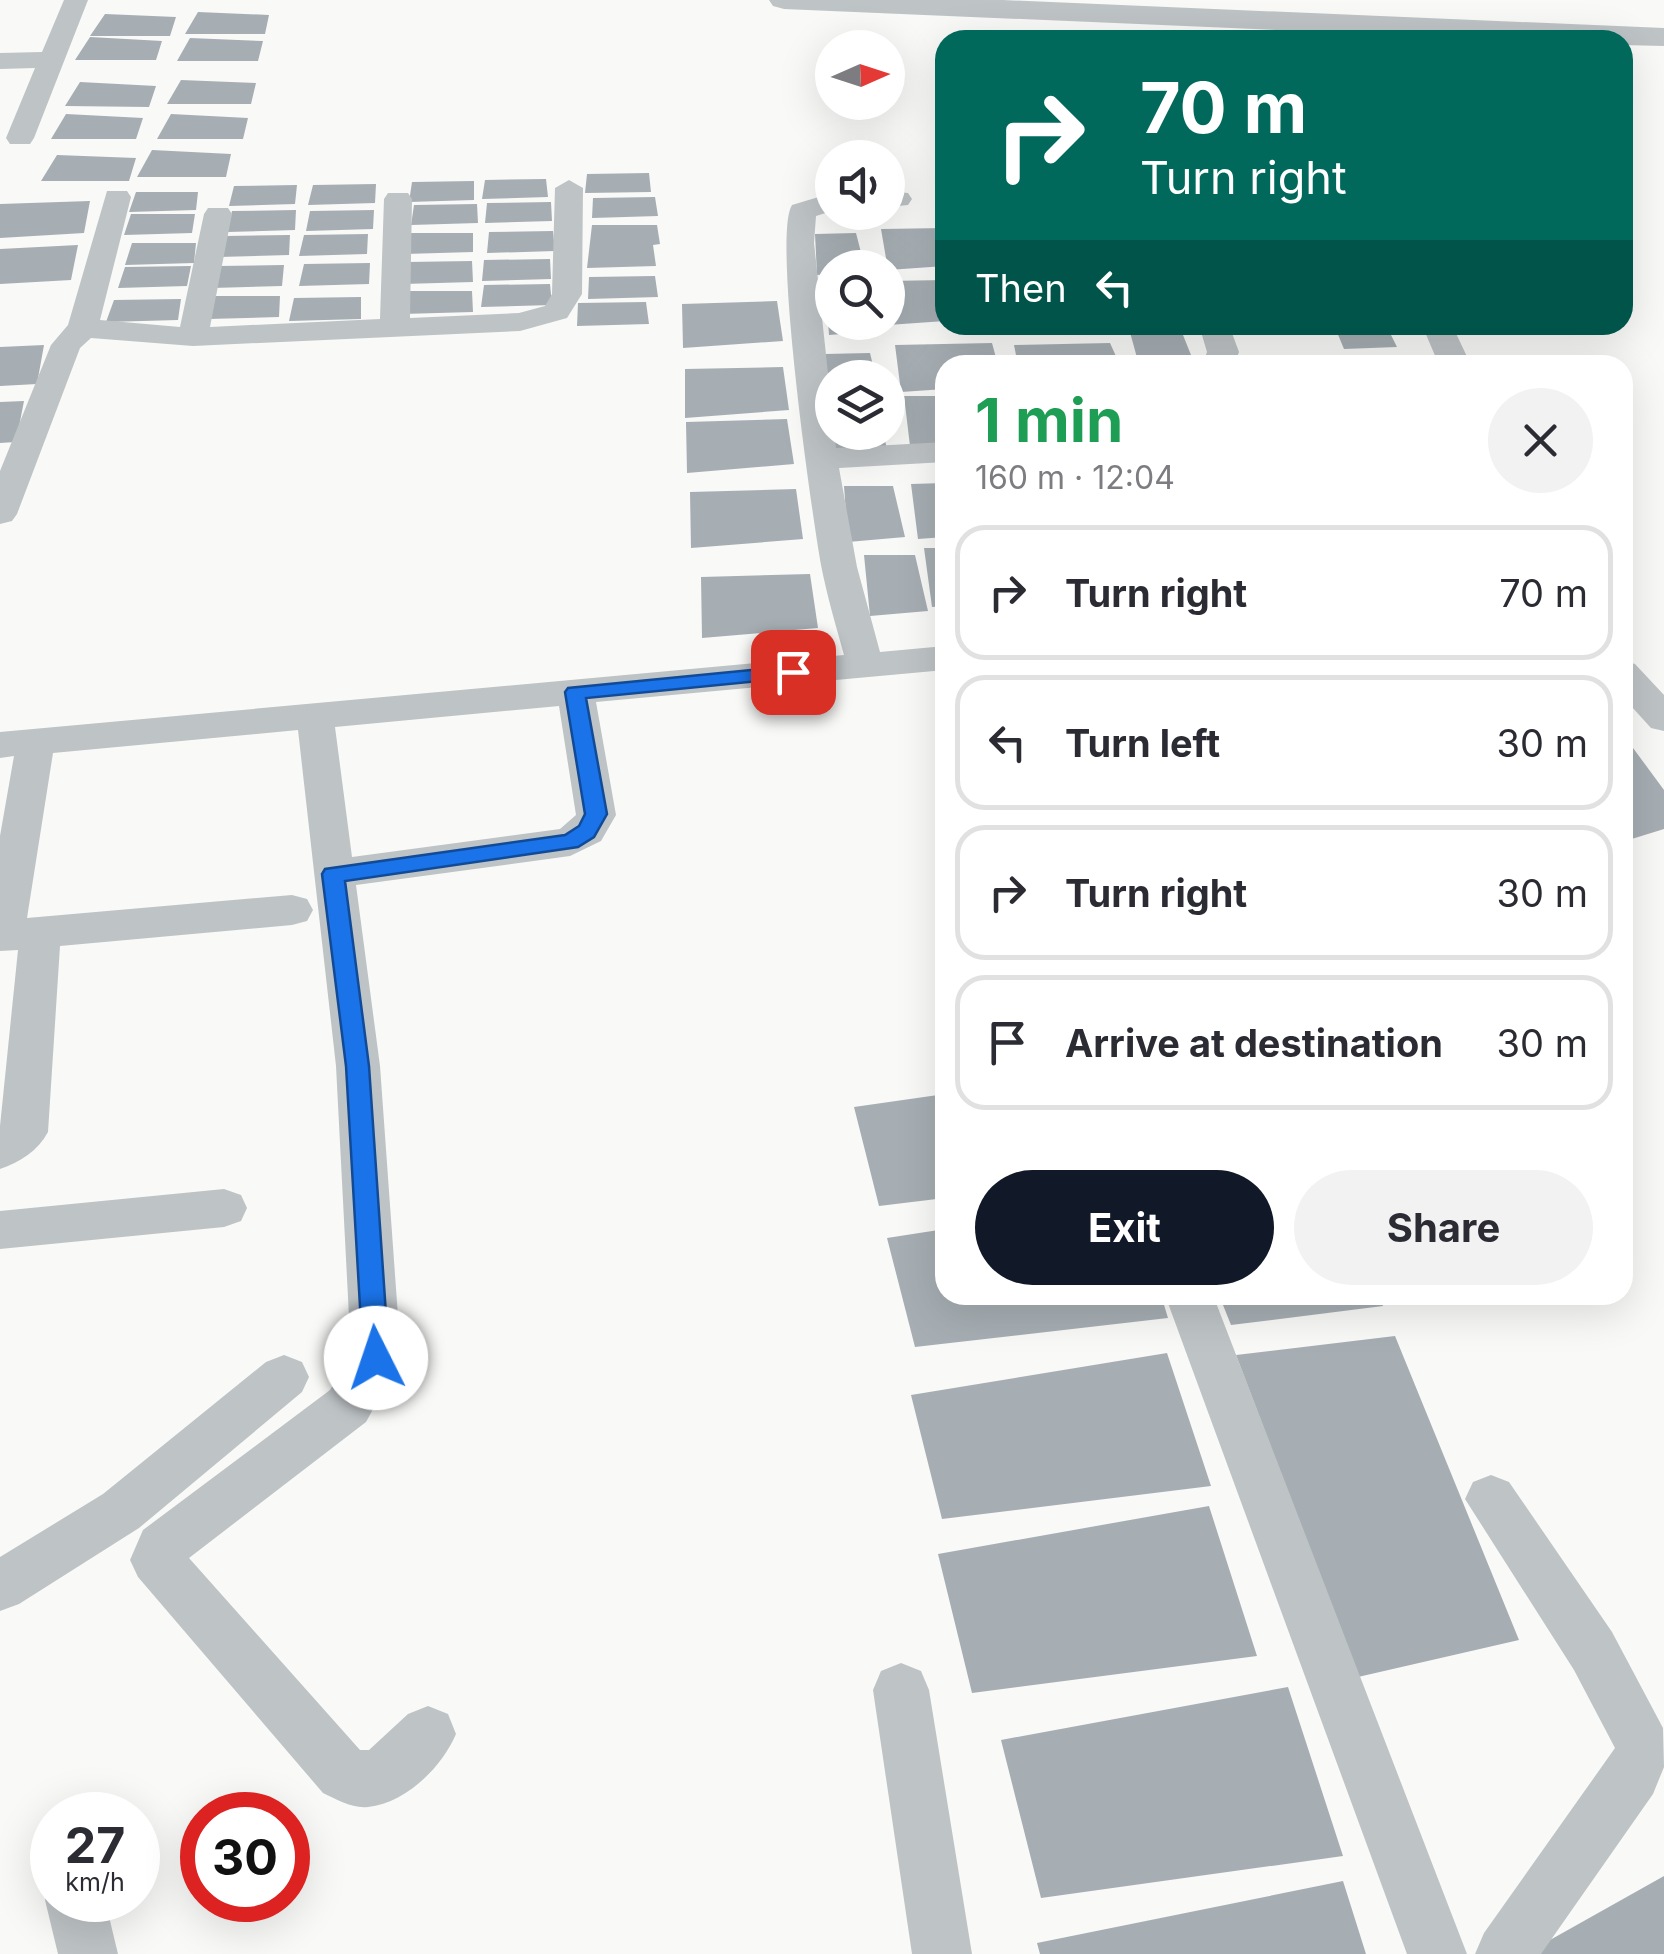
<!DOCTYPE html>
<html lang="en">
<head>
<meta charset="utf-8">
<style>
	body { margin:0; font-family:Inter,sans-serif; background:#f2f2f3; color:#2b2b33; height:100vh; display:flex; flex-direction:column; font-size:38px; white-space:nowrap }
	* { box-sizing:border-box; margin:0 }
	p { font-size:32px; color:#7c7c81 }
	.icon { flex:none; width:55px; height:55px; fill:none; stroke:currentColor; stroke-width:2; stroke-linecap:round; stroke-linejoin:round }
	.map { position:relative; flex:1; overflow:hidden }
	.panel { position:absolute; left:935px; top:355px; width:698px; height:950px; display:flex; flex-direction:column; background:#fff; border-radius:30px; box-shadow:0 10px 40px #0002 }
	.panel>* { flex:none }
	.hud { position:absolute; left:935px; top:30px; width:698px; height:305px; border-radius:30px; box-shadow:0 10px 40px #0002; background:#00695c; color:#fff; overflow:hidden }
	.needle { width:65px; rotate:87deg }
	.buttons { position:absolute; left:815px; top:30px; display:grid; gap:20px }
	.buttons a { display:grid; place-items:center; width:90px; height:90px; border-radius:50%; background:#fff; box-shadow:0 10px 40px #0002; font-size:50px }
	.speed { position:absolute; left:30px; top:1792px; display:flex; gap:20px; font-size:50px; font-weight:700; text-align:center }
	.speed>* { display:grid; place-content:center; width:130px; height:130px; border-radius:50%; background:#fff; box-shadow:0 10px 40px #0002; line-height:1 }
	.speed small { font-size:25px; font-weight:400 }
	.speed .limit { border:15px solid #d22; background:#fff; color:#111 }
	.pin { position:absolute; display:grid; place-items:center; width:85px; height:85px; color:#fff; margin:-42px; border-radius:20px; box-shadow:0 5px 15px #0006 }
	.me { position:absolute; width:110px; margin:-55px; rotate:356deg; stroke-linejoin:round; filter:drop-shadow(0 0 8px #0008) }
	.turn { display:flex; align-items:center; gap:35px; height:210px; padding:0 40px; font-size:45px }
	.turn .icon { width:130px; height:130px; stroke-width:2.5 }
	.turn b { display:block; font-size:70px; line-height:85px }
	.then { display:flex; align-items:center; height:95px; padding:0 40px; background:#0003; gap:20px; font-size:38px }
	.round { display:grid; place-items:center; flex:none; width:105px; height:105px; border-radius:52px; background:#f2f2f3 }
	.head { display:flex; align-items:center; justify-content:space-between; height:170px; padding:0 40px }
	h1 { font-size:60px; font-weight:700; line-height:75px; color:#1e9e55 }
	.primary-button { display:flex; gap:20px; margin-top:auto; padding:20px 40px }
	.primary-button a { flex:1; height:115px; border-radius:60px; background:#111827; color:#fff; font-size:40px; font-weight:700; line-height:115px; text-align:center }
	.primary-button a+a { background:#f2f2f3; color:#2b2b33 }
	ul { padding:0; list-style:none }
	li { display:flex; align-items:center; gap:30px; height:135px; margin:0 20px 15px; padding:0 20px; border:5px solid #e1e1e2; border-radius:30px }
	li div { flex:1 }
	li b { display:block; font-size:38px }
	li em { font-style:normal }
	.map>svg:first-child { display:block }
	.building { fill:#a6aeb3 }
	.lines { fill:none; stroke-linecap:round; stroke-linejoin:round }
	.minor { fill:#bec3c6; fill-rule:evenodd }
	.tertiary { fill:#bec3c6; fill-rule:evenodd }
	.route { fill:#1a73e8; stroke:#114b97; stroke-width:2.5 }
</style>
</head>
<body>
<div class="map">
<svg width="1664" height="1954" viewBox="0 0 1664 1954">
	<rect width="100%" height="100%" fill="#f9f9f7"/>
	<path class="building" d="M198 12 269 15 265 34H185Z
		M105 14 176 17 170 36H90Z
		M90 37 162 41 156 60H75Z
		M190 38 263 41 258 61H177Z
		M181 80 256 83 251 104H167Z
		M80 82 156 86 149 107 65 106Z
		M66 114 143 118 136 139H51Z
		M171 114 248 118 243 139H157Z
		M152 150 231 154 226 177H137Z
		M57 155 136 158 129 181H41Z
		M649 173 651 192 585 193 587 174Z
		M546 179 548 197 482 199 485 180Z
		M474 181V200L409 202 412 182Z
		M376 184 375 203 308 205 313 185Z
		M297 185 295 204 229 206 234 186Z
		M136 192H198L196 210 129 212Z
		M655 197 658 216 592 218 593 198Z
		M90 201 84 233 0 238V204Z
		M551 202 552 221 485 223 487 203Z
		M477 204 478 223 411 225 414 205Z
		M296 210 295 230 227 232 232 211Z
		M374 210 373 229 306 231 310 211Z
		M131 214H195L192 233 124 235Z
		M592 225H657L660 244 653 245 656 266 587 268Z
		M945 228V266L888 270 881 229Z
		M553 231 555 251 487 253 489 232Z
		M408 233H473V252L405 254Z
		M856 233 865 268H832V274L817 275 815 234Z
		M368 234 367 254 299 256 304 235Z
		M290 235 289 255 219 257 225 236Z
		M132 243H196L194 263 125 265Z
		M78 245 71 280 0 284V249Z
		M550 259 551 279 482 281 484 260Z
		M472 261 473 282 403 284 407 262Z
		M370 263 369 284 299 286 304 264Z
		M284 265 282 286 212 288 218 266Z
		M191 266 187 286 118 288 125 267Z
		M655 276 658 297 588 299 589 277Z
		M945 280V321L888 325V281Z
		M550 284 552 305 481 307 484 285Z
		M832 290V322H877L880 331 829 335 826 291Z
		M405 291H472L473 312 402 314Z
		M214 296H280L279 317 208 319Z
		M361 297V319L289 321 294 298Z
		M181 299 178 320 106 322 114 300Z
		M777 301 783 341 683 348 682 304Z
		M646 302 649 324 577 326 578 303Z
		M999 325H1099L1102 332 1001 334Z
		M1128 325H1179L1195 365H1139Z
		M1334 325H1386L1397 347 1344 349Z
		M992 343 998 365H945V389L901 392 895 345Z
		M1110 343 1120 365H1018L1014 345Z
		M44 345 37 384 0 386V347Z
		M870 353 876 378H832V401H828L825 354Z
		M1395 357 1399 365H1349L1346 358Z
		M783 367 789 410 685 418V369Z
		M904 396H945V444L910 446Z
		M24 401 16 442 0 443V402Z
		M787 419 794 464 687 473 686 422Z
		M832 432H883L887 449 834 454Z
		M945 483V537L918 539 911 484Z
		M844 486H893L905 537 848 542Z
		M796 489 803 539 691 548 690 492Z
		M924 548H945V606L932 607Z
		M864 555H915L928 611 870 616Z
		M810 574 818 628 702 638 701 577Z
		M1622 733 1664 790V829L1622 842Z
		M945 1094V1198L879 1206 854 1107Z
		M945 1229V1295H1161L1168 1318 915 1347 887 1238Z
		M1219 1295H1379L1383 1306 1231 1325Z
		M1395 1336 1519 1640 1358 1677 1236 1355Z
		M1167 1353 1211 1486 942 1519 911 1395Z
		M1209 1506 1257 1656 972 1693 938 1554Z
		M1288 1687 1343 1856 1041 1898 1001 1740Z
		M1664 1876V1954H1538L1534 1949Z
		M1343 1881 1366 1954H1040L1037 1943Z"/>
	<g class="lines">
		<path class="minor" d="M64 0H88L34 138 30 144H10L6 138 35 68 0 69V53L42 52Z
			M569 180 583 188 582 294 567 318 520 331 193 346 91 338 80 348 17 514 12 521 0 524V471L51 345 68 325 107 191H127L131 197 100 320 180 327 204 214 208 208H228L232 214 210 327 380 319 384 199 388 193H408L412 199 410 318 519 313 545 306 552 294 555 188Z
			M888 191 908 193 912 199 908 205 888 207Z
			M832 193V211L816 216 814 243 836 448 945 442V462L839 468 857 567 880 652 945 646V670L596 702 616 815 601 841 570 856 356 885 380 1066 401 1358 366 1422 189 1558 360 1750H369L408 1714 428 1706 448 1714 456 1734C442 1767 406 1803 368 1807 353 1809 336 1799 323 1793L138 1577 130 1560 143 1530 330 1390 351 1355 336 1066 298 730 53 753 27 918 292 895 307 899 313 910 307 921 292 925 60 946 48 1132C38 1151 20 1162 0 1169V1126L18 950 0 951V836L14 756 0 758V732L844 655C836 626 827 596 821 565 812 515 772 235 792 205ZM559 706 576 815 560 829 352 857 335 727Z
			M1199 325H1229L1239 352 1234 365H1202L1207 352Z
			M1422 325H1452L1471 365H1439Z
			M1622 660 1635 664 1664 695V731L1651 728 1622 696Z
			M224 1189 241 1195 247 1208 241 1221 224 1227 0 1249V1211Z
			M1165 1295H1213L1467 1954H1407Z
			M284 1355 302 1362 309 1377 302 1392 139 1528 19 1604 0 1611V1557L103 1494 266 1362Z
			M1491 1475 1509 1482 1612 1632 1663 1728 1664 1767 1653 1794 1541 1954H1475L1484 1933 1615 1748 1574 1670 1465 1499 1473 1482Z
			M901 1663 921 1671 929 1690 972 1954H912L873 1690 881 1671Z
			M52 1883V1900H105L118 1954H58L45 1900Z"/>
		<path class="tertiary" d="M769 0H1003L1664 28V46L1622 45V40H1513L784 9 773 6Z"/>
	</g>
	<path class="route" d="M793 666 803 672 800 677 586 698 607 814 594 837 578 847 345 881 369 1066 389 1358 385 1366 376 1370 366 1366 363 1358 346 1066 322 874 325 869 565 835 579 826 585 814 565 692 568 688Z"/>
</svg>
<div class="buttons">
<a><svg class="needle" viewBox="-14 -14 28 28"><path d="M0-13l5 13h-10z" fill="#e53935"/><path d="M0 13l5-13h-10z" fill="#7c7c81"/></svg></a>
<a><svg class="icon" aria-label="sound" viewBox="0 0 24 24"><path d="M4 9h4l5-4v14l-5-4H4zM17 9q2 3 0 6"/></svg></a>
<a><svg class="icon" aria-label="search" viewBox="0 0 24 24"><circle cx="10" cy="10" r="6"/><path d="M15 15l6 6"/></svg></a>
<a><svg class="icon" aria-label="layers" viewBox="0 0 24 24"><path d="M12 4l9 5-9 5-9-5zM3 14l9 5 9-5"/></svg></a>
</div>
<div class="speed"><div>27<small>km/h</small></div><div class="limit">30</div></div>
<div class="pin" style="left:793px;top:672px;background:#d93025"><svg class="icon" aria-label="arrive" viewBox="0 0 24 24"><path d="M6 21V4h12l-3 4 3 4H6"/></svg></div>
<svg class="me" style="left:376px;top:1358px" viewBox="-20 -20 40 40"><circle r="19" fill="#fff"/><path d="M0-13L10 11 0 6-10 11z" fill="#1a73e8"/></svg>
<div class="hud">
<div class="turn"><svg class="icon" aria-label="right" viewBox="0 0 24 24"><path d="M7 20v-9h11M14 6l5 5-5 5"/></svg><div><b>70 m</b>Turn right</div></div>
<div class="then">Then<svg class="icon" aria-label="left" viewBox="0 0 24 24"><path d="M17 20v-9H6M10 6l-5 5 5 5"/></svg></div>
</div>
<section class="panel">
<div class="head"><div><h1>1 min</h1><p>160 m · 12:04</p></div><a class="round"><svg class="icon" aria-label="close" viewBox="0 0 24 24"><path d="M6 6l12 12M18 6L6 18"/></svg></a></div>
<ul>
<li><svg class="icon" aria-label="right" viewBox="0 0 24 24"><path d="M7 20v-9h11M14 6l5 5-5 5"/></svg><div><b>Turn right</b></div><em>70 m</em></li>
<li><svg class="icon" aria-label="left" viewBox="0 0 24 24"><path d="M17 20v-9H6M10 6l-5 5 5 5"/></svg><div><b>Turn left</b></div><em>30 m</em></li>
<li><svg class="icon" aria-label="right" viewBox="0 0 24 24"><path d="M7 20v-9h11M14 6l5 5-5 5"/></svg><div><b>Turn right</b></div><em>30 m</em></li>
<li><svg class="icon" aria-label="arrive" viewBox="0 0 24 24"><path d="M6 21V4h12l-3 4 3 4H6"/></svg><div><b>Arrive at destination</b></div><em>30 m</em></li>
</ul>
<div class="primary-button"><a>Exit</a><a>Share</a></div>
</section>
</div>
</body>
</html>
